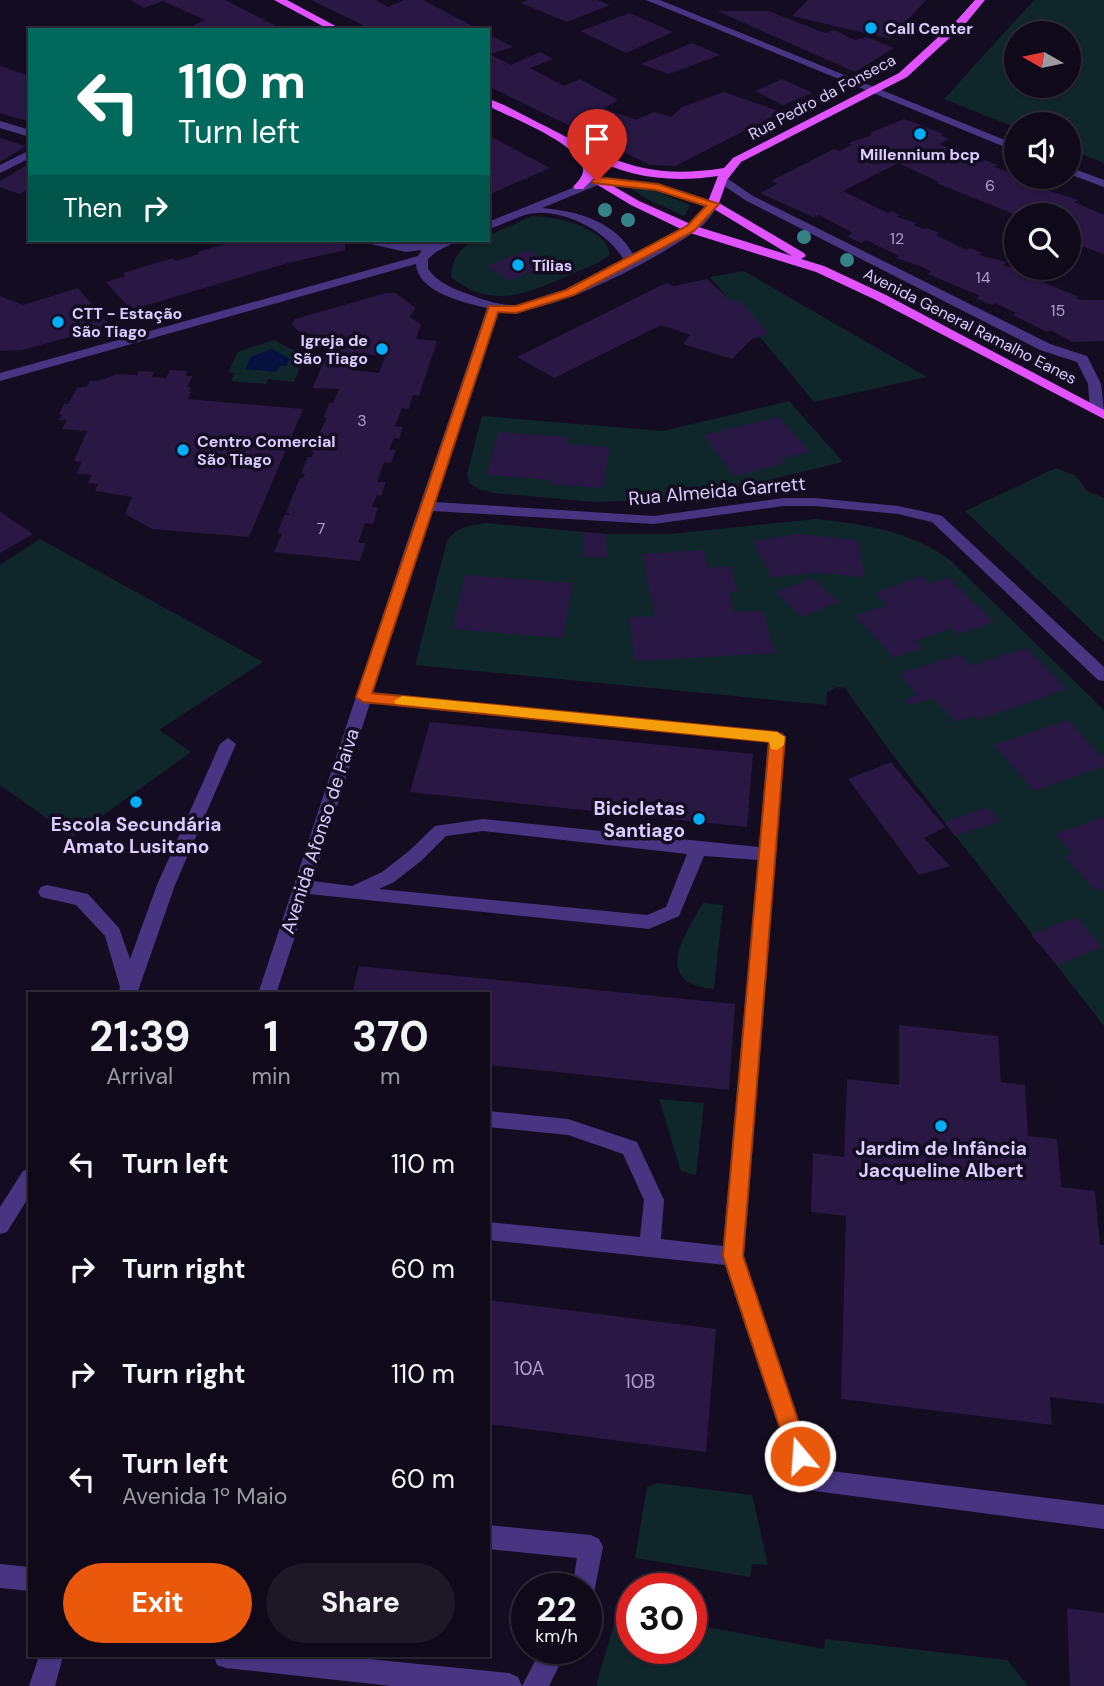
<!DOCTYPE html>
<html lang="en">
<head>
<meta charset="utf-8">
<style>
	body { margin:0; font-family:"DM Sans",sans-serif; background:#1d1726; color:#f1f3f6; height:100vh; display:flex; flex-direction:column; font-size:26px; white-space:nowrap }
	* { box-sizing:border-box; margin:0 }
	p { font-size:23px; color:#9b9aa2 }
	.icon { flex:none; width:38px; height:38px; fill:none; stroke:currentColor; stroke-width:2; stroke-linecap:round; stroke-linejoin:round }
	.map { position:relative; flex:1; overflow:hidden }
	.drawer { position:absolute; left:28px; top:992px; width:462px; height:665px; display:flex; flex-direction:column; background:#0f0919; border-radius:0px; box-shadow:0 2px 5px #0004,0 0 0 2px #2f2a38 }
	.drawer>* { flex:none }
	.top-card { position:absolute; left:28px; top:28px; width:462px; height:214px; border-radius:0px; box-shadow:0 2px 5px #0004,0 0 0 2px #2f2a38; background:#00695c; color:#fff; overflow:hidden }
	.needle { width:46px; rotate:279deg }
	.controls { position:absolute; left:1004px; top:21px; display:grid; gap:14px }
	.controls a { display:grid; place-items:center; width:77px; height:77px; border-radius:50%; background:#0f0919; box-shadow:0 2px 5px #0004,0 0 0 2px #2f2a38; font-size:35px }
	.speed { position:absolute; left:511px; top:1573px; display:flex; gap:14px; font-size:35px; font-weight:700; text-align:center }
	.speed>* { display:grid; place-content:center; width:91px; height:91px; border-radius:50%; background:#0f0919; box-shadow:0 2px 5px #0004,0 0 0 2px #2f2a38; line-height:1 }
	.speed small { font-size:18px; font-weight:400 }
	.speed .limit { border:10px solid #d22; background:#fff; color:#111 }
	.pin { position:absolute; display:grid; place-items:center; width:60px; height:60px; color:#fff; margin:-72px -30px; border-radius:50% 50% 50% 0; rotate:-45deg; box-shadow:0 0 7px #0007 }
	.pin .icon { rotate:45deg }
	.me { position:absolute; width:77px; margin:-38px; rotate:342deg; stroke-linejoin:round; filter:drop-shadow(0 0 5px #0008) }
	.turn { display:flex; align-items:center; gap:24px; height:147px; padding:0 35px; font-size:32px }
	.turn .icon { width:91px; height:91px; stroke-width:2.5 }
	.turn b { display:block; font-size:49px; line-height:60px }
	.then { display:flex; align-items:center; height:66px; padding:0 35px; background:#0003; gap:14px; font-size:26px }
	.eta { display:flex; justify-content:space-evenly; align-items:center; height:119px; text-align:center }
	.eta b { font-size:42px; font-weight:700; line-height:49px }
	.action { display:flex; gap:14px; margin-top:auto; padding:14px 35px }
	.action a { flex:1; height:80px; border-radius:42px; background:#ea580c; color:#fff; font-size:28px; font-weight:700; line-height:80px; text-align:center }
	.action a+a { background:#1d1726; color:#f1f3f6 }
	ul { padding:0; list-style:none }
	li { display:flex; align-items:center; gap:21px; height:105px; padding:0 35px }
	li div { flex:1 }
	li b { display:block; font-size:26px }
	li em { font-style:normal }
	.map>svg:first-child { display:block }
	.green { fill:#0f272b; fill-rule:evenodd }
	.water { fill:#07113f }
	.building { fill:#291843; fill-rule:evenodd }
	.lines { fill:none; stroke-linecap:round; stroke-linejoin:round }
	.minor { fill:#473582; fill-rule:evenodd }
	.major { fill:#e053ff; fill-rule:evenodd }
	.tree { fill:#378287 }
	.route { fill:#ea580c; stroke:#983908; stroke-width:2 }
	.slow { fill:#f59e0b }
	.poi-dot { fill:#00aef7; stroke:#140c21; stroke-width:2.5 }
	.labels { text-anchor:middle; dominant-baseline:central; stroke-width:7; stroke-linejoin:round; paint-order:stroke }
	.far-poi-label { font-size:16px; font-weight:bold; fill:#dcccff; stroke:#140c21; text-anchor:start }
	.far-street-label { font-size:16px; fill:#dcccff; stroke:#140c21 }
	.number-label { font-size:16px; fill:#af9fd0 }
	.street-label { font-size:19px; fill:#dcccff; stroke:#140c21 }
	.poi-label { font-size:19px; font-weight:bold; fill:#dcccff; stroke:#140c21 }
	.near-number-label { font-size:19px; fill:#af9fd0 }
</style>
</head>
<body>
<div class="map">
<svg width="1104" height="1686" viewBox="0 0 1104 1686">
	<rect width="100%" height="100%" fill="#140c21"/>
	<path class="green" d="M1034 0H1104V163L1069 149V124H1017V128L944 99ZM1017 33H1069V86H1017Z
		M628 186 655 191 690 205 684 216 643 197Z
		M532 216C555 216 607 227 610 255 597 265 580 270 565 277 524 295 491 309 451 277 452 255 464 240 488 240V236Z
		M744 271 927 377 814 402 710 277Z
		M274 340 305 356 294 382 268 379 266 384 231 381 235 373 228 372 238 352Z
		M789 401 843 462 691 499 595 502 493 493 479 489 469 483 467 474 482 416 663 431Z
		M1056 468 1076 476 1087 491 1104 498V642L965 511Z
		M816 519C864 524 910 531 950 560L1104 710V1026L894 757 845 688 837 687 827 692 826 705 415 665 447 541C457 527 468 526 485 523L606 534H670Z
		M40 539 263 662 159 730 191 752 73 837 0 785V565Z
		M703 903 723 905 714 989C651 983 684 936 703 903Z
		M659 1099 704 1103 696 1175 681 1171Z
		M657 1483 752 1495 768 1565 752 1564 750 1577 635 1558 647 1487Z
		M618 1610 632 1612V1648H691V1624L824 1649 825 1639 1007 1660 1028 1686H596Z"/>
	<path class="water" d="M272 349 290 359 286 366H280L276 372 245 369 251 357Z"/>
	<path class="building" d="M130 0H225L276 26 267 30H185L205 20 163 1 144 8Z
		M311 0H376L388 7 404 0H423L480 30H373Z
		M528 0H597L610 5 567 22 521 3Z
		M808 0H926L890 39 792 16Z
		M717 11H768L825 33 834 30 855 40 867 37 894 48 855 72Z
		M630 13 673 32 626 53 580 31Z
		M488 34 513 47 489 54 511 65 540 52 553 59 530 68 564 86 580 79 618 100 604 108 636 120 654 112 671 117 682 107 724 92 781 112 675 166 650 165 488 86Z
		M692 43 720 55 669 74 641 64Z
		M0 66 30 76V122L0 113Z
		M782 79 813 93 783 105 755 91Z
		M904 119 944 134 940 135 949 139 939 144 949 148 953 146 965 151 960 154 965 156 981 162 985 160 998 165 995 167 1042 184 1038 187 1078 200 1074 202 1104 215V254L1081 246 1084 245 1069 238V215H1016L936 183 939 182 898 163 843 191 888 213 891 211 900 215 897 217 917 223 913 225 924 229 927 228 939 233 936 235 958 246 967 250 970 248 982 253 979 255 1006 262 1003 265 1029 273 1026 275 1079 297 1076 298 1081 300H1104V341L1073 342 1050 330 1047 332 1013 315 1016 313 995 303 992 305 976 298 980 296 928 274 931 272 923 267 895 258 899 256 866 240 861 243 847 236 853 233 819 215 813 217 760 193 778 184 771 181 834 149 839 151 852 145 849 143 872 135 870 133Z
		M488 135 550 168 488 195Z
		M0 138 26 146 0 162Z
		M30 163V188L20 194 0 187V181Z
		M239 240H338L345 242V250L288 263 131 310 106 282 126 276 123 273 173 258 176 261 199 254 197 252Z
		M528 250 550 264 509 281 487 266Z
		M707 279 731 301 739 300 769 334 752 339 732 359 683 344 690 335 661 325 554 378 517 357 666 283 674 286Z
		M78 288 110 326 22 350 0 351V296L23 305Z
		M386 293H395L416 308 409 317 421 324 416 339 437 341 419 396 413 395 409 409 402 408 395 426 403 427 399 439 394 438 389 450H396L391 463 384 462 377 482H386L381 496 377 495 372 507 378 508 373 524 365 523 358 543H366L360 561 274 552 282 534 277 533 285 515H289V513H286L300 478H303L305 474 301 473 308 457H312L314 452H311L327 417H324L329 403H333L339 389 313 388 331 343 319 336 298 331 292 324 295 319ZM359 354 385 356 379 373 353 370Z
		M170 370 187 371 186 376H193L187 387H191L189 392H191L188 399 303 409 249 537 152 529 125 514 132 497 95 491 98 484 88 483 92 475 76 474 82 462 74 461 87 431 62 429 67 420H59L62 414H59L64 404H68L78 387H86L90 381H98L117 374 137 375 139 371 154 372 152 377 166 378Z
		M779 417 810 452 781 459 785 463 735 476 703 435Z
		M498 432 568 437 567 444 610 447 603 488 550 484 551 480 487 475Z
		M0 512 33 534 0 553Z
		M584 532 606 534 607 558 583 557Z
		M798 534 858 540 865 577 818 573 771 577 753 541Z
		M704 550 708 568 731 566 737 592H729L734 612 763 611 775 653 635 661 629 617 655 616 642 554Z
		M465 575 573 583 563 638 452 629Z
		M922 576 929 584 948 577 994 622 958 634 952 628 915 641 922 648 894 658 855 616 887 605 875 593Z
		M812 578 839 602 802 617 776 593Z
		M1026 648 1067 689 978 720 973 716 956 722 933 698 910 705 905 700 917 695 899 674 960 654 971 666Z
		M1068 720 1104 759V766L1034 791 994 745Z
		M430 722 753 754 747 827 410 792Z
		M891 762 945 827 924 838 950 866 919 875 848 779Z
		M988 807 1000 821 955 836 944 822Z
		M1104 817V888L1095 891 1065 856 1073 854 1055 834Z
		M1076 917 1102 947 1057 965 1031 935Z
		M359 966 735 1004 729 1090 488 1065V994H352Z
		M899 1025 998 1036 1001 1082 1025 1085 1028 1136 1057 1139 1061 1187 1095 1191 1100 1245H1104V1404L1050 1397 1052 1425 841 1399 846 1216 811 1212 813 1153 844 1157 847 1079 899 1085Z
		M488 1300 716 1329 706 1452 488 1424Z
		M1067 1608 1104 1613V1686H1070Z"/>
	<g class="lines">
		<path class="minor" d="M646 0H660L1017 145V152Z
			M0 121 30 130V137L0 128Z
			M30 150V158L0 173V165Z
			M1069 167 1104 180V187L1069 174Z
			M717 177H725L753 196 1050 344 1087 356 1101 384 1104 411 1097 415 1090 411 1088 384 1077 362 1040 350 745 200 717 181Z
			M597 178 658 184 719 204C713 213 707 223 698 229 660 258 545 319 499 311L435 502 654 516 783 498H815L898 506 926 512 942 516 1104 667V681L1098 680 932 522 898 514 815 506H783L654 524 432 511 373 693 783 733 785 737 744 1256 815 1469 1104 1505V1529L807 1490 799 1487 725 1265 488 1240V1222L640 1237 644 1200 623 1154 568 1135 488 1127V1111L568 1119 637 1142 664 1200 661 1239 723 1246 758 860 704 856 679 916 649 929 309 894 276 994H258L405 548 487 308C465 303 417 292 416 264L0 381V373L418 256 422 250 406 252 366 243 364 240H385L406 244 459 240 436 252 428 259V269C437 282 453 289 468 294 481 299 495 304 510 305 544 306 594 277 625 262 609 231 559 205 525 215 512 219 501 226 488 229V222ZM598 185 657 190 706 206 688 225 634 256C617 222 578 211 542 208ZM370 703 768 742 759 847 483 819 435 826 409 851 382 872 352 886 313 881ZM483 831 687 854 666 907 647 915 379 889 394 882 421 861 446 836Z
			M228 738 236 744 175 885 139 988 136 994H118L120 987 105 936 76 905 41 897 38 892 41 887 47 885 88 894 119 928 130 959 157 885 220 744Z
			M30 1168V1195L7 1232 0 1234V1207L23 1171Z
			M488 1525 591 1535 599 1539 603 1547 593 1598 586 1600V1589H572L577 1558 488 1549Z
			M0 1564 30 1567V1591L0 1588Z
			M542 1648H568L549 1686H522Z
			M39 1656H63L55 1686H29Z
			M214 1656H339L509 1673 518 1677 522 1686H391L226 1668 217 1665Z"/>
		<path class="major" d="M274 0H287L343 30H330Z
			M975 0H985L966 23 907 77 741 162 727 180 719 203 804 253 806 256 801 259 824 266 886 295 1104 410V419L878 301 816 272 687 232 631 205 591 181 583 189H575L573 187C578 181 584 176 583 168 580 144 510 117 488 106V99C505 104 521 114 537 122 609 158 640 181 724 168L733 158 899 73 958 19ZM588 156C630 178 671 183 718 176L707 204 709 206 792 256 695 226 639 201 601 179Z"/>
	</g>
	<g class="tree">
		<circle cx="605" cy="210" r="7"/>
		<circle cx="628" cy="220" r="7"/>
		<circle cx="804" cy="237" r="7"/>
		<circle cx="847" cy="260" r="7"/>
	</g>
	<path class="route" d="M597 177 658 184 719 204 694 231 574 295 516 313 498 312 372 693 777 732 785 737 743 1256 810 1456 807 1463 800 1466 792 1463 789 1456 723 1256 769 742 363 702 356 697 489 306H516L566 290 687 226 706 206 656 190 593 183 592 181Z"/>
	<path class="slow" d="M402 696 777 732 785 737 784 745 777 750 771 749 769 742 396 704 394 701Z"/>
	<g class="poi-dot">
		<circle cx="871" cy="28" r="7"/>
		<circle cx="920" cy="134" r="7"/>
		<circle cx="518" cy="265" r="7"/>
		<circle cx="58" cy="322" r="7"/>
		<circle cx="382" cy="349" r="7"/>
		<circle cx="183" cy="450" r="7"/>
		<circle cx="136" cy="802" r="7"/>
		<circle cx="699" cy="819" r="7"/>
		<circle cx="941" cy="1126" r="7"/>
	</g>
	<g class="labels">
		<g class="far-poi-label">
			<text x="885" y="28">Call Center</text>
			<text x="920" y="154" text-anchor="middle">Millennium bcp</text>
			<text x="532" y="265">Tílias</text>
			<text x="72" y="313">CTT - Estação<tspan x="72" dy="18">São Tiago</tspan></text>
			<text x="368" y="340" text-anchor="end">Igreja de<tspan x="368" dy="18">São Tiago</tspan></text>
			<text x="197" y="441">Centro Comercial<tspan x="197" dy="18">São Tiago</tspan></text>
		</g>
		<g class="far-street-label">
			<text transform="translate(822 97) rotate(-28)">Rua Pedro da Fonseca</text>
			<text transform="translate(970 326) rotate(27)">Avenida General Ramalho Eanes</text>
		</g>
		<g class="number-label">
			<text x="990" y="185">6</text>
			<text x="897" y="238">12</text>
			<text x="983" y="277">14</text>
			<text x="1058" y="310">15</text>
			<text x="362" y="420">3</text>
			<text x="321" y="528">7</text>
		</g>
		<g class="street-label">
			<text transform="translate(717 491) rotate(-5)">Rua Almeida Garrett</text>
			<text transform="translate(320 831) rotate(-72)">Avenida Afonso de Paiva</text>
		</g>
		<g class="poi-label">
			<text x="685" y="808" text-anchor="end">Bicicletas<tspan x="685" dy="22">Santiago</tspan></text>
			<text x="136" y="824">Escola Secundária<tspan x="136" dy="22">Amato Lusitano</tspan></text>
			<text x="941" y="1148">Jardim de Infância<tspan x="941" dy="22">Jacqueline Albert</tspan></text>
		</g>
		<g class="near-number-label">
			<text x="529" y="1368">10A</text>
			<text x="640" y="1381">10B</text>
		</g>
	</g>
</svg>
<div class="controls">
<a><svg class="needle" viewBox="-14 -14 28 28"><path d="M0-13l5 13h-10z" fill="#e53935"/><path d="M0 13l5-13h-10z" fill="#9b9aa2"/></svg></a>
<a><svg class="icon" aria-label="sound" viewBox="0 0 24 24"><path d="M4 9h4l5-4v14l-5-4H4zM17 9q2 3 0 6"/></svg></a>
<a><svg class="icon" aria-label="search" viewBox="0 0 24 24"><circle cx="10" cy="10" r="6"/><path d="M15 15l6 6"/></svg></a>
</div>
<div class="speed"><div>22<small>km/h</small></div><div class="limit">30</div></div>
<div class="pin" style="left:597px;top:181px;background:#d93025"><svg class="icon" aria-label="arrive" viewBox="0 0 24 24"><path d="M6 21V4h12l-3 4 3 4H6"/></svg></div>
<svg class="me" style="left:800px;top:1456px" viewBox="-20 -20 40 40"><circle r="17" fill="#ea580c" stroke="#fff" stroke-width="3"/><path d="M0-11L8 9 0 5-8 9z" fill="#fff"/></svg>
<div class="top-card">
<div class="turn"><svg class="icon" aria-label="left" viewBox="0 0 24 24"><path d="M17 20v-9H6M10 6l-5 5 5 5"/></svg><div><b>110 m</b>Turn left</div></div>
<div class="then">Then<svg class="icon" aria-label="right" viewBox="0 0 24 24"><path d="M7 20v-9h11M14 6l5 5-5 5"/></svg></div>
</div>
<section class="drawer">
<div class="eta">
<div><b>21:39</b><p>Arrival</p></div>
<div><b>1</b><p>min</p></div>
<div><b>370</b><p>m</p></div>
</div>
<ul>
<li><svg class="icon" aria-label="left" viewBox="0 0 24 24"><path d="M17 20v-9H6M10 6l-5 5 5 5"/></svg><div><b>Turn left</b></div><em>110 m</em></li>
<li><svg class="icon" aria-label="right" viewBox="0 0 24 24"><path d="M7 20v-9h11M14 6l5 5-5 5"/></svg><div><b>Turn right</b></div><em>60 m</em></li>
<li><svg class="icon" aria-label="right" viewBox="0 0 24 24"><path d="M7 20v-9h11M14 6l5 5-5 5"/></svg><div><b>Turn right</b></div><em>110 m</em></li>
<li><svg class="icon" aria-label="left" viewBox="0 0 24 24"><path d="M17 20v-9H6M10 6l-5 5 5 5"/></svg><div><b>Turn left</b><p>Avenida 1º Maio</p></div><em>60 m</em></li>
</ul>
<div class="action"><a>Exit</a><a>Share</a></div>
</section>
</div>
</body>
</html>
